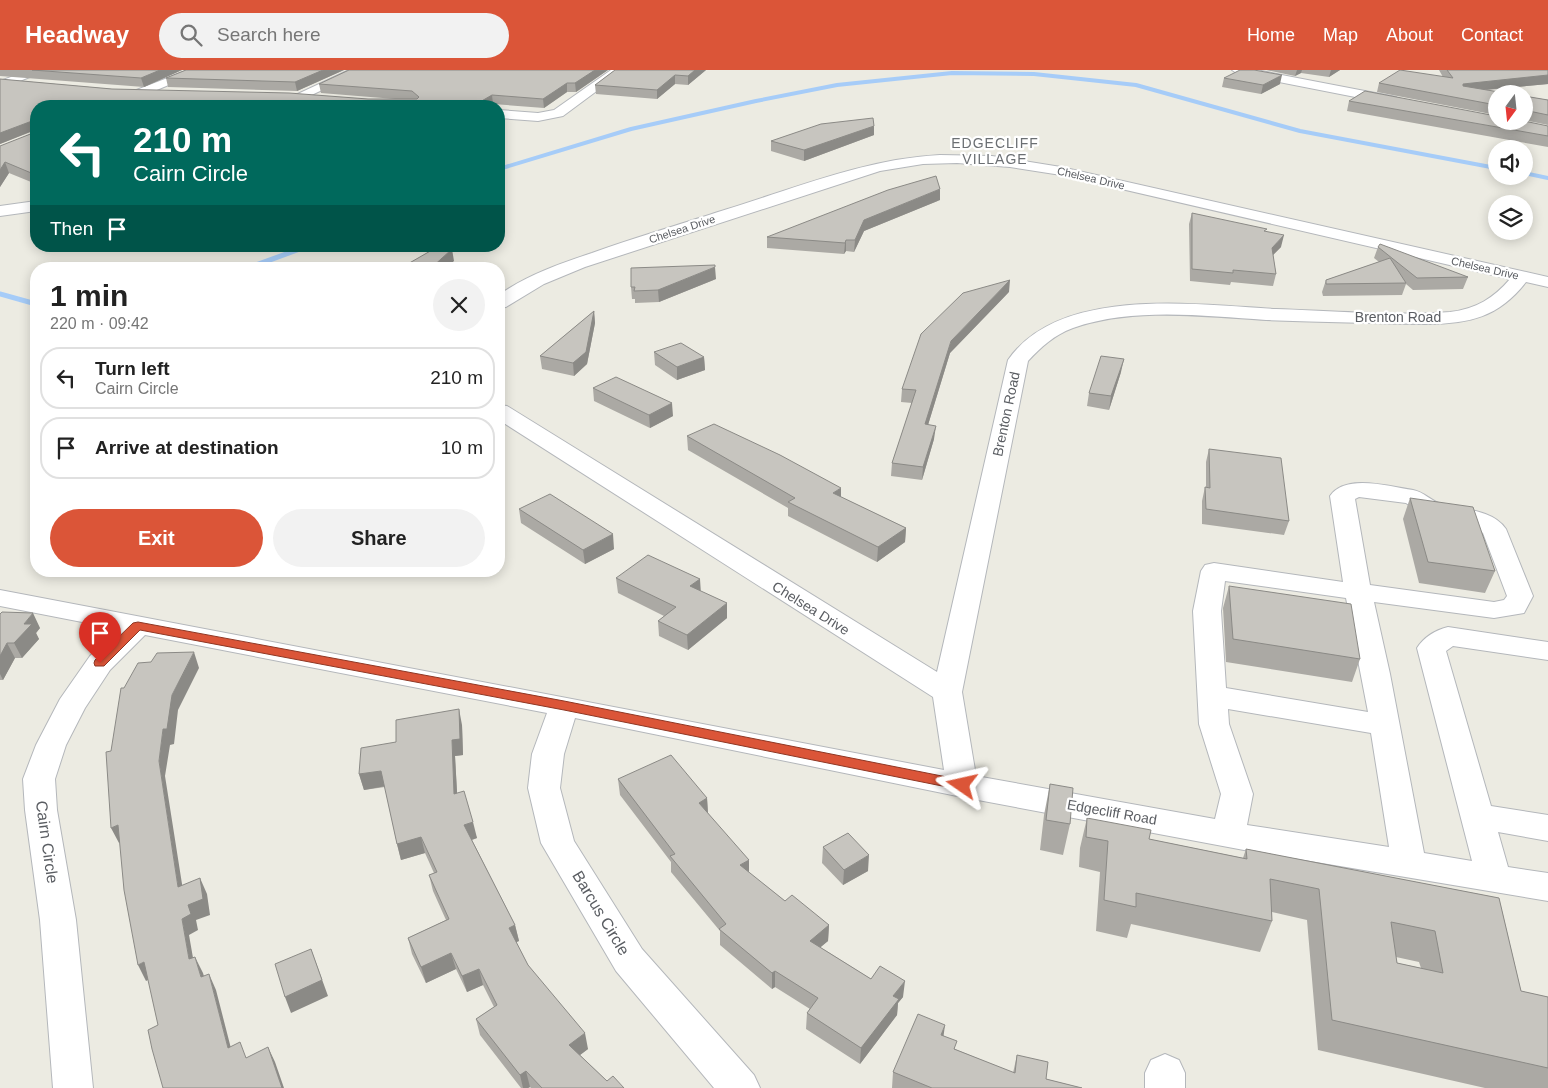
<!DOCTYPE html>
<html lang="en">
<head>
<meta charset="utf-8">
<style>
	body { margin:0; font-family:Arial,sans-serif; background:#f2f2f2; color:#222; height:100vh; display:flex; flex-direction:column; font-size:19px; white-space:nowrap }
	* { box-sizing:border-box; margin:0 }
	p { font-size:16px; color:#767676 }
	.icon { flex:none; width:28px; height:28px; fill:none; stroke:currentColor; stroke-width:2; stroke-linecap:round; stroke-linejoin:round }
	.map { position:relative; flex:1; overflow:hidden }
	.panel { position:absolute; left:30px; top:192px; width:475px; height:315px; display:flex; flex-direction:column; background:#fff; border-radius:20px; box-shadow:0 2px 12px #0003 }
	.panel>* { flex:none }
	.guide { position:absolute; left:30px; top:30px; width:475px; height:152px; border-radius:20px; box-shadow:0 2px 12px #0003; background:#00695c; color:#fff; overflow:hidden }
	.needle { width:32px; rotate:195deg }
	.tools { position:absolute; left:1488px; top:15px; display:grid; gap:10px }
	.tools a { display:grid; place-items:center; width:45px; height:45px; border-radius:50%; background:#fff; box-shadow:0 2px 12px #0003; font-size:25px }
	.pin { position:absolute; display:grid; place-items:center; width:42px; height:42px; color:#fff; margin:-51px -21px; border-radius:50% 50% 50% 0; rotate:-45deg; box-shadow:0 0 5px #0007 }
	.pin .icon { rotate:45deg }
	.me { position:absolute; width:55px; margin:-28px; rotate:281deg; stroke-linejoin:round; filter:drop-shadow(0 0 4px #0008) }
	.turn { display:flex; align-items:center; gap:18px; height:105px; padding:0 20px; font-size:22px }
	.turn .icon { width:65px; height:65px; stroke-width:2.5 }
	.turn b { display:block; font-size:35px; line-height:42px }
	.then { display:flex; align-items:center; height:48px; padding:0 20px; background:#0003; gap:10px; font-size:19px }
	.round { display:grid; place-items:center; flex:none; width:52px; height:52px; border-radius:26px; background:#f2f2f2 }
	.head { display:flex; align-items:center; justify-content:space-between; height:85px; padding:0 20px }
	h1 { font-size:30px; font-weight:600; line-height:38px }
	.primary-button { display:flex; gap:10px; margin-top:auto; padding:10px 20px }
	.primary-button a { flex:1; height:58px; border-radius:30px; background:#db5538; color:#fff; font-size:20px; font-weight:600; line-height:58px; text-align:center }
	.primary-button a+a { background:#f2f2f2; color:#222 }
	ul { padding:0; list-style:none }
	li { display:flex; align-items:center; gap:15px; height:62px; margin:0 10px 8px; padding:0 10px; border:2px solid #e0e0e0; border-radius:20px }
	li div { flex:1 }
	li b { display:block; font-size:19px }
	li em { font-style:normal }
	header { display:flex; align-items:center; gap:30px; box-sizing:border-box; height:70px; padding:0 25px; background:#db5538; color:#fff }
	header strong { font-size:24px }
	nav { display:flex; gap:28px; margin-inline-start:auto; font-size:18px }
	.search { width:350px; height:45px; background:#f2f2f2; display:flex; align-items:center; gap:12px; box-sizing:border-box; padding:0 18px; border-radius:28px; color:#767676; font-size:19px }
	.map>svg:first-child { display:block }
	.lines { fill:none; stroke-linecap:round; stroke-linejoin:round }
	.stream-far1 { stroke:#a6ccf8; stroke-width:4 }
	.stream { stroke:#a6ccf8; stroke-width:5 }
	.minor-casing { stroke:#b4b7bb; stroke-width:2 }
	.minor { fill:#fff; fill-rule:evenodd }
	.wall { fill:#aba9a4; fill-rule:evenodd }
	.shaded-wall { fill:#8b8a86 }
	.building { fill:#c7c5bf; stroke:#8b8a86; fill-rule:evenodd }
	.route { fill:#db5538; stroke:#8e3724 }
	.labels { text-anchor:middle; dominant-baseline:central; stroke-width:4.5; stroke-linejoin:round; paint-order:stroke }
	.far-street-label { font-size:11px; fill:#5a5d62; stroke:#fff }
	.far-quarter-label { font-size:14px; letter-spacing:1px; fill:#6b6f73; stroke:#fff }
	.street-label { font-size:14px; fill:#5a5d62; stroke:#fff }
	.near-street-label { font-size:16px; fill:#5a5d62; stroke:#fff }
</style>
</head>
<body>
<header>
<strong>Headway</strong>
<div class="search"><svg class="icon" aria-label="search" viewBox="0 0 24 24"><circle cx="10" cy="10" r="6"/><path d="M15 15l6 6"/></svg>Search here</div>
<nav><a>Home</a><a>Map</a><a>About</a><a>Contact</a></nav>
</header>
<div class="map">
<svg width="1548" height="1018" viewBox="0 0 1548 1018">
	<rect width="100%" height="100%" fill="#ecebe2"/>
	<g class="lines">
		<path class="stream-far1" d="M499 99 631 59 756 31 837 15 952 3 1034 4 1136 15 1300 61 1496 98
			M1524 103 1548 108"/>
		<path class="stream" d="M245 199 308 176
			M0 224 36 234"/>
		<defs>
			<path id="minor" d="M30 0H47L0 19V11Z
				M188 0H204L119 36H102L103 33Z
				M349 0H365L288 36H272Z
				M611 0H625L563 46 538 51 499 48V40L538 43 554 40Z
				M1232 0H1256L1396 27 1402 31 1396 35 1238 4Z
				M940 85 992 86 1061 97 1548 207V217L1526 212C1499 247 1469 254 1427 254 1373 253 1320 252 1266 250 1203 246 1134 237 1073 258 1054 265 1041 277 1028 291L962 622 976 706 1215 749 1221 724 1199 654 1193 541 1201 501 1205 495 1214 493 1343 512 1330 426C1346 403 1390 417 1413 420 1424 422 1431 431 1441 434 1463 440 1492 439 1506 459L1533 526 1524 543 1494 548 1374 532 1390 604 1424 783 1472 791 1417 578C1424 567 1436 560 1448 557L1548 572V590L1453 576 1446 581 1491 736 1548 745V771L1498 762 1508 797 1548 803V831L1244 780 962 727 575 648 564 684 560 718 574 771 642 879 754 1005 760 1018H714L616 901 541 773 528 718 532 684 547 643 145 565 110 600 85 638 66 675 55 709 57 740 76 850 93 1018H53L40 850 25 740 23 709 36 675 60 629 90 586 118 559 0 536V520L944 700 933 627 499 350V335L507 336 937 602 1008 290C1060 215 1197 235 1276 239 1333 241 1392 246 1450 242 1476 239 1494 228 1510 209L1061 105 1010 97 957 93 923 94 880 101 585 197 544 214 506 237 499 238V225C527 205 559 194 592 183 633 168 675 156 718 142 791 120 863 89 940 85ZM1359 427 1406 433 1422 444 1470 455 1483 463 1507 526 1504 530 1494 532 1370 515 1355 429ZM1225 511 1346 528 1368 642 1226 618 1221 541ZM1228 639 1371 663 1389 777 1247 755 1253 724 1229 654Z
				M36 131V141L0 146V136Z
				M1165 984 1179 990 1185 1003V1018H1145V1003L1151 990Z"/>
		</defs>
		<use href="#minor" class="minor-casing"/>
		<use href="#minor" class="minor"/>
	</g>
	<path class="wall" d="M0 0H182L144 17 0 6V7Z
		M344 0 297 21 168 17 166 8Z
		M349 0H608L576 22H567L544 38 493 34 36 36V114L9 103 0 117V76L33 63V61L0 74V9L112 19 368 29H395L321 23 319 14Z
		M615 0H706L688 15 675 14 657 29 596 24 595 15Z
		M1266 0H1340L1329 7 1301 3 1295 6Z
		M1439 0H1548V14L1487 20 1496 24V45L1377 22 1379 13 1443 7Z
		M1224 8 1280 14 1261 24 1222 17Z
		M1524 26 1548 30V55L1524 50Z
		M1349 31 1548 56V77L1347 41Z
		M874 56V65L804 91 771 81V71Z
		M940 130 864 161 854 182 846 181 844 184 767 178V167Z
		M1192 143 1266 162 1281 177 1273 185 1276 204 1273 216 1231 212 1230 215 1190 211 1189 154Z
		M1378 177 1468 207 1463 219 1413 220 1406 214 1402 225 1323 226 1322 222 1326 210 1379 192 1374 188Z
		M716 209 659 232 635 233V229H632L631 217Z
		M1009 222 950 283 928 355 934 369 922 410 891 406 892 393 912 333 901 332 902 319Z
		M594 241 595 253 587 294 574 306 542 299 540 286Z
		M654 282 704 287 705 300 677 310 655 295Z
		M1121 302 1109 340 1087 336 1089 323Z
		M593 318 673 346 650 358 594 331Z
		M687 366 841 427 906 458 905 472 877 492 788 446V438L688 380Z
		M1209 379 1289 451 1284 465 1202 454V431L1205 417H1206V392Z
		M1410 428 1495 501 1485 523 1419 513 1403 449Z
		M519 439 614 479 585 494 521 453Z
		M616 508 700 509V521L727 548 688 580 659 566 658 551 664 546 618 523Z
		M1229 516 1360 589 1352 612 1226 592 1223 538Z
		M0 544 40 558 36 563 39 569 22 588H15L3 610H0Z
		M462 655 463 685 455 686 457 723 477 768 472 770 515 855 519 871 516 872 528 895 588 979 580 985 607 1011 624 1018H531L530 1017 528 1018H521L480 965 476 949 494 937 483 915 467 922 456 899 426 913 412 884 408 868 446 850 433 821 429 805 434 803 425 783 401 790 397 774 385 717 364 720 359 704 396 672Z
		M618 709 707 728 708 743 749 803 785 831 829 855 828 871 820 877 871 909 903 927 898 933 897 945 860 994 806 959 807 943 810 939 775 917 772 919 720 875V861L671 802V792L620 725Z
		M1050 714 1070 754 1063 785 1040 780 1044 745Z
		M1087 748 1149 769 1243 788 1246 779 1499 828 1521 921 1548 927V1018H1485L1318 980 1307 850 1272 842V851L1260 882 1131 854 1127 868 1096 861 1100 802 1079 797 1080 778ZM1396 887 1419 892 1421 898 1397 893Z
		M823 777 868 801 843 815 822 793Z
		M943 965 955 979 1013 1003 1017 985 1046 1009 1082 1018H892L893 1002Z"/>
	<path class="shaded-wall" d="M160 0H182L144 17 141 8Z
		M323 0H344L297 21 295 12Z
		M595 0H608L576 22 575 13Z
		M695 0H706L688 15V6Z
		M1297 0H1302L1301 3 1295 6Z
		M1331 0H1340L1329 7Z
		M675 5V14L657 29V20Z
		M1282 5 1280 14 1261 24 1263 15Z
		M1548 5V14L1460 22 1463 14Z
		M567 13V22L544 38 543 29Z
		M492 25 493 34 489 36H473Z
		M32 51 35 60 0 74V63Z
		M874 56V65L804 91V80Z
		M5 92 9 103 0 117V100Z
		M940 119V130L864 161 854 182 855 170 864 150Z
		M1284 165 1281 177 1269 189 1272 178Z
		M846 170V181L844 184 845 173Z
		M452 179 454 191 445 199H430Z
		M715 197 716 209 659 232 658 220Z
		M1010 210 1009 222 950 283 924 368 925 354 951 271Z
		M594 241 595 253 587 294 574 306 573 293Z
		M704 287 705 300 677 310V297Z
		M1124 289 1121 302 1109 340 1111 326Z
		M672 333 673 346 650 358 649 345Z
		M936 356 934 369 922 410 923 397Z
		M841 418V432L833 423Z
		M906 458 905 472 877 492 878 477Z
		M613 464 614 479 585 494 583 480Z
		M700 509 701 524 690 516Z
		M727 533V548L688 580 687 565Z
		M33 543 40 558 36 563 39 569 22 588 14 573 24 554Z
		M7 573 15 588 3 610 0 604V586Z
		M194 582 199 598 178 640 174 674 170 675 165 706 185 833 178 817 159 691 163 659 172 625Z
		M459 639 462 655 463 685 455 686 458 739 454 724 452 670Z
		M381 701 386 716 364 720 359 704Z
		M707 728 708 744 699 733Z
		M473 752 477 768 468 771 464 755Z
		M118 755 126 771 119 773 111 758Z
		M421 767 425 783 401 790 397 774Z
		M869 785 868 801 843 815 844 800Z
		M749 790V806L740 795Z
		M200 808 207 824 210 845 196 850 198 860 189 865 196 905 189 889 182 849Z
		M515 855 519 871 512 874 509 858Z
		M829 855 828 871 809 887 810 871Z
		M311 879 328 926 291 943 285 927Z
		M451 883 456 899 426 913 421 897Z
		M195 887 203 903 209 923 201 907Z
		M144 892 152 908 146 911 138 895Z
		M479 899 483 915 467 922 462 906Z
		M775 901V917L772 919V903Z
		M209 904 216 920 235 994 228 978Z
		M905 911 903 927 898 933 897 945 860 994 861 978 893 926Z
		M945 955 943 970 941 965Z
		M585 963 588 979 572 991 569 975Z
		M268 977 275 992 284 1018H282Z
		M526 1001 530 1017 528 1018H523L520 1005Z"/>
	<path class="building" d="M32 0H160L141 8Z
		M186 0H323L295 12 166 8Z
		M349 0H595L575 13H567L543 29 492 25 473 36H36V105L5 92 0 100V76L33 63 34 52 32 51 0 63V9L112 19 289 23 368 29H417L419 27 412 21 319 14Z
		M615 0H695L688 6 675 5 657 20 595 15Z
		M1240 0H1254L1282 5 1263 15 1224 8Z
		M1400 0 1453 8 1447 0H1548V5L1463 14V16L1511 24H1496V35L1379 13Z
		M1365 21 1496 46V51H1524L1548 56V66L1349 31Z
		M1524 26 1548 30V45L1524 40Z
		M873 48 874 56 804 80 771 71 821 54Z
		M936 106 940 119 864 150 855 170H846L845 173 767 167 888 120Z
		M1192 143 1267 159 1264 161 1284 165 1272 178 1276 204 1233 200V203L1192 199Z
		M1380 174 1468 207 1417 208 1378 177Z
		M439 176H450L452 179 430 199H399Z
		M1390 188 1406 213 1326 214V210Z
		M715 195V197L658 220 634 221 635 217H631V198Z
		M1010 210 951 271 925 354 936 356 923 397 892 393 916 320 902 319 921 264 963 223Z
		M594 241 586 282 573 293 540 286Z
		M681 273 704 287 677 297 654 282Z
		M1101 286 1124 289 1111 326 1089 323Z
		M616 307 672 333 649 345 593 318Z
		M714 354 780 385 841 418 833 423 906 458 878 477 788 432 795 428 687 366Z
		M1209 379 1281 388 1289 451 1206 439 1205 417 1210 418Z
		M550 424 613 464 583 480 519 439Z
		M1410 428 1473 437 1495 501 1428 492Z
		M648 485 700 509 690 516 727 533 687 565 658 551 676 537 616 508Z
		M1229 516 1351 534 1360 589 1233 569Z
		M2 542 33 543 24 554H32L14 573H7L0 586V544Z
		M194 582 172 625 167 659H163L159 691 178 817 200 808 203 829 188 835 191 844 182 849 189 889 195 887 201 907 209 904 228 978 240 972 246 988 268 977 282 1018H163L152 979 148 960 158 955 144 892 138 895 124 820 118 755 111 758 106 682 111 681 121 618H124L138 593 151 592 157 583Z
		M459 639 460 669 452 670 454 724 464 721 473 752 464 755 515 855 509 858 528 895 585 963 569 975 607 1011 613 1006 624 1018H542L526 1001 520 1005 476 949 497 935 479 899 462 906 451 883 421 897 408 868 449 849 429 805 437 802 421 767 397 774 381 701 359 704 361 678 396 672V650Z
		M671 685 707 728 699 733 749 790 740 795 785 831 792 825 829 855 810 871 871 909 880 896 905 911 893 926 899 929 861 978 807 943 818 928 775 901 772 903 719 859 726 854 670 786 675 784 618 709Z
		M1050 714 1073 718 1070 754 1046 750Z
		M1087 748 1151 760 1149 769 1247 789 1246 779 1499 828 1521 921 1548 927V998L1332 950 1319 819 1270 809 1272 851 1136 823V837L1104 830 1108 771 1086 767ZM1391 852 1435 861 1443 903 1397 893Z
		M848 763 869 785 844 800 823 777Z
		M311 879 322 910 285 927 275 894Z
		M918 944 945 955 941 965 957 971 954 979 1015 1003 1017 985 1048 992 1046 1009 1082 1018H932L893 1002Z"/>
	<path class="route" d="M138 552 564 631 962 710 969 715 962 720 564 640 140 560 104 596H95L94 593 95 590 133 553Z"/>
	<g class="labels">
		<g class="far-street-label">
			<text transform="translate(1091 108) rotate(13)">Chelsea Drive</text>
			<text transform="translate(682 159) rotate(-18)">Chelsea Drive</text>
			<text transform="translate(1485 198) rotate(13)">Chelsea Drive</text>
		</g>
		<g class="far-quarter-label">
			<text x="995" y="73">EDGECLIFF<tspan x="995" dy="16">VILLAGE</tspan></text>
		</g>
		<g class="street-label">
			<text x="1398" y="247">Brenton Road</text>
			<text transform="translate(1006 344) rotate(-78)">Brenton Road</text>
			<text transform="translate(811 538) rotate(32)">Chelsea Drive</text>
			<text transform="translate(1112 742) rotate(10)">Edgecliff Road</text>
		</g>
		<g class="near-street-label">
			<text transform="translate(47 772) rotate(82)">Cairn Circle</text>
			<text transform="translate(601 843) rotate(59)">Barcus Circle</text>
		</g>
	</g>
</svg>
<div class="tools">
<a><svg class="needle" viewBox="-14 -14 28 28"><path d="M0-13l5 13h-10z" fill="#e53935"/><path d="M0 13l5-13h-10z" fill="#767676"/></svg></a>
<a><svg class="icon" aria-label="sound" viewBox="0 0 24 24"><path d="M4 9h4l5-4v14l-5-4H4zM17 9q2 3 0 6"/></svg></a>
<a><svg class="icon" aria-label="layers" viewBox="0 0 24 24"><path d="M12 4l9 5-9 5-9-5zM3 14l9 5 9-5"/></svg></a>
</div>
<div class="pin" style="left:100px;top:593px;background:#d93025"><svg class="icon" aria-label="arrive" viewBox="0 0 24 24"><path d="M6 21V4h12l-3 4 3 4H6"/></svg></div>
<svg class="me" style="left:962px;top:715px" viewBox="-20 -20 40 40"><path d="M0-17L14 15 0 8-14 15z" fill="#db5538" stroke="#fff" stroke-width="4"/></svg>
<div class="guide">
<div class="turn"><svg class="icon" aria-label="left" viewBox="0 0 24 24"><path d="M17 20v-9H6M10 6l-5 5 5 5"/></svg><div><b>210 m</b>Cairn Circle</div></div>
<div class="then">Then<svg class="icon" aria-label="arrive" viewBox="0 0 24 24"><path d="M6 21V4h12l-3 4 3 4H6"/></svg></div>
</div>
<section class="panel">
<div class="head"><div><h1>1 min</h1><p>220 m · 09:42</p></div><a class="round"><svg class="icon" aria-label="close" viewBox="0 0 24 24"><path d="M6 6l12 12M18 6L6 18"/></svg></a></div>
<ul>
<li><svg class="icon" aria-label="left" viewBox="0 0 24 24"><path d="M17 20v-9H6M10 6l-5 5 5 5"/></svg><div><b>Turn left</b><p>Cairn Circle</p></div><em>210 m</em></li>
<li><svg class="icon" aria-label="arrive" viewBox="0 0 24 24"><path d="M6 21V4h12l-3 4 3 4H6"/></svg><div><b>Arrive at destination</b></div><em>10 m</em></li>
</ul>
<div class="primary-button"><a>Exit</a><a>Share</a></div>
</section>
</div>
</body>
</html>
